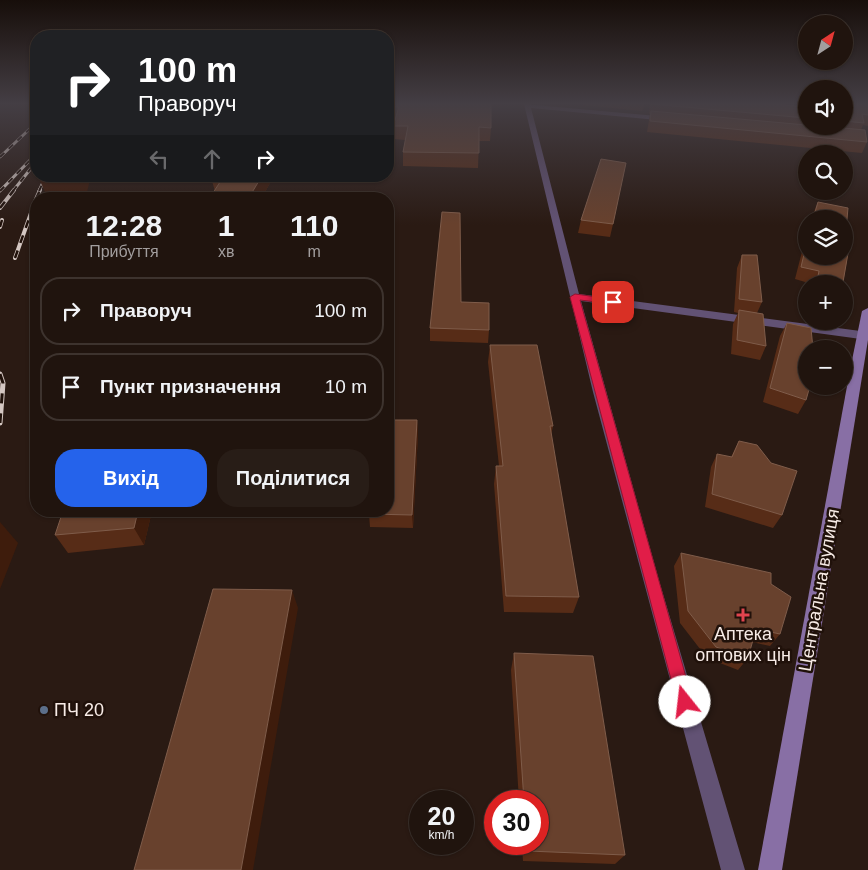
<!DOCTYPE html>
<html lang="uk">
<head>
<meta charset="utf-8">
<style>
	body { margin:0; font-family:Arial,sans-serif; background:#281d17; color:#f1f3f6; height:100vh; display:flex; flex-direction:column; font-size:19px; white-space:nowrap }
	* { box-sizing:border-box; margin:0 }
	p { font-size:16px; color:#a29e9e }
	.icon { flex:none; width:28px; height:28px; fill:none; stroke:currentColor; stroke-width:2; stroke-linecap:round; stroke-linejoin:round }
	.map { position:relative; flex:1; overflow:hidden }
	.side { position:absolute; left:30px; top:192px; width:364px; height:325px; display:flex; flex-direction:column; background:#20140e; border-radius:20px; box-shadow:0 1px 4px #0004,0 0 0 1px #3d332e }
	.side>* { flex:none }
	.guide { position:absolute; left:30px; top:30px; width:364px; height:152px; border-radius:20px; box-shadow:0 1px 4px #0004,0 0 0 1px #3d332e; background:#202124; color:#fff; overflow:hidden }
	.needle { width:32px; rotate:36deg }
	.tools { position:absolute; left:798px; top:15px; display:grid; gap:10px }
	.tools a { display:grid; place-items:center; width:55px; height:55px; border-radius:50%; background:#20140e; box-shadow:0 1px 4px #0004,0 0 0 1px #3d332e; font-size:25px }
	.speed { position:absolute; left:409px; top:790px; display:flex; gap:10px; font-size:25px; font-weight:700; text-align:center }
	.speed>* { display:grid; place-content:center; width:65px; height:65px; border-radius:50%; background:#20140e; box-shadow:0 1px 4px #0004,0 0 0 1px #3d332e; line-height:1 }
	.speed small { font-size:12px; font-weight:400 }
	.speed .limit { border:8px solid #d22; background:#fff; color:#111 }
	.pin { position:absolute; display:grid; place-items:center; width:42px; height:42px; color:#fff; margin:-21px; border-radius:10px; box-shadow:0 2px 8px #0006 }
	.me { position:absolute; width:55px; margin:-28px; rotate:344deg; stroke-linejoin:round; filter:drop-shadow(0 0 4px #0008) }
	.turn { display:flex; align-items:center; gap:18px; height:105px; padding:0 25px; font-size:22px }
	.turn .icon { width:65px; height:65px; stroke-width:2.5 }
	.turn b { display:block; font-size:35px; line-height:42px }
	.lanes { display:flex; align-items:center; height:48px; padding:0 25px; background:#0003; justify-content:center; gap:25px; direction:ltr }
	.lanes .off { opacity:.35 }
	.eta { display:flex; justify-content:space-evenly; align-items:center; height:85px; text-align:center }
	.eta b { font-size:30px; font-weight:800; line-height:35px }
	.button { display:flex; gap:10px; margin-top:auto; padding:10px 25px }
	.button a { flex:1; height:58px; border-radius:20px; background:#2563eb; color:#fff; font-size:20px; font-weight:800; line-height:58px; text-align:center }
	.button a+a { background:#281d17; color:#f1f3f6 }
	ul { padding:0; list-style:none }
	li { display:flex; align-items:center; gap:15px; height:68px; margin:0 10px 8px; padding:0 15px; border:2px solid #3d332e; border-radius:20px }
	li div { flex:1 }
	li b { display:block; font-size:19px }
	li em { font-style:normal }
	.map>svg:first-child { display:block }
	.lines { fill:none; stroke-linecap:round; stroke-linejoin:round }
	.minor { fill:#625274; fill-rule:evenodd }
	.secondary { fill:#886fa5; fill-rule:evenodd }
	.rail-far2-casing { stroke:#d4c7c2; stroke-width:3 }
	.rail-far1-casing { stroke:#d4c7c2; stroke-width:4 }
	.rail-casing { stroke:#d4c7c2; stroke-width:5 }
	.rail-far2 { stroke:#20110a; stroke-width:2; stroke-dasharray:6; stroke-linecap:butt }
	.rail-far1 { stroke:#20110a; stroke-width:2.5; stroke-dasharray:8; stroke-linecap:butt }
	.rail { stroke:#20110a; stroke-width:3; stroke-dasharray:10; stroke-linecap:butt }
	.wall { fill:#572c17 }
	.shaded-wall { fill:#3e1c0c }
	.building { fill:#68412d; stroke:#7f5c4a }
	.route { fill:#e11d48; stroke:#92132f }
	.health-dot { fill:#e0444e; stroke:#20110a; stroke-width:2 }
	.service-dot { fill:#5c6f8a; stroke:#20110a; stroke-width:2 }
	.labels { text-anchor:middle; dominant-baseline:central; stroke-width:5; stroke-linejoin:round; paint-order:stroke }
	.near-street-label { font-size:18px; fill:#f8ece7; stroke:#20110a }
	.near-poi-label { font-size:18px; fill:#f8ece7; stroke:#20110a }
</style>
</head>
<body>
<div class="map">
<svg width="868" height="870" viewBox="0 0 868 870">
	<rect width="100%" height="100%" fill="#2a1a13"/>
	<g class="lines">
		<path class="minor" d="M524 104 668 117 671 119 668 121 531 108 579 294 868 332V340L581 301 660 584 745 870H721L593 392Z"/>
		<path class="secondary" d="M868 308V340L782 870H758L850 370 862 311Z"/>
		<defs>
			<path id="rail-far2" d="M0 157 36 123
				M0 191 36 154
				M13 191 36 162
				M39 191 46 176"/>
			<path id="rail-far1" d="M36 199 40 190
				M0 208 14 190
				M0 227 2 220
				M15 258 36 199"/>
			<path id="rail" d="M0 374 3 383 0 423"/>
		</defs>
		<use href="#rail-far2" class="rail-far2-casing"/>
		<use href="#rail-far1" class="rail-far1-casing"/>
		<use href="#rail" class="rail-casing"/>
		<use href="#rail-far2" class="rail-far2"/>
		<use href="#rail-far1" class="rail-far1"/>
		<use href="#rail" class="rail"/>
	</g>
	<path class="wall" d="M388 104 491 128 490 141H479L478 168 403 166V152L405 140 394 139 393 126 395 120H388Z
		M583 104H646L642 111 583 105Z
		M650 104H774L806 107V126H844V104H868V126L863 125 861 130 867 142 862 153 647 132 650 114H649Z
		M133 176H274L261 199H209L215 191 212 181 135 180Z
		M818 202 848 208 845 241 850 242 843 284H812L795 279 806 236V256H844V219H811Z
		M581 220 613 224 610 237 578 233Z
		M742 255 762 302 757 313 766 346 760 360 731 354 733 324 738 313 734 312 737 268Z
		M461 302 489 330 488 343 430 341V328Z
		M787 323 806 400 798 414 763 402 780 336Z
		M490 345 553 426 551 435 579 597 573 613 504 612 494 484 496 466H499L488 362Z
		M417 420 418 434 413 528 370 527 369 514Z
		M739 441 782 515 773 528 705 507 711 467 717 454 731 457Z
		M152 511 144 545 68 553 55 535Z
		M681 553 771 584 780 634 770 646 752 642 748 658 738 670 707 658 680 623 674 566Z
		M514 653 625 855 615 864 523 861 522 844H538V801H519L511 670Z"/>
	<path class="shaded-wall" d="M644 104H646L642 111Z
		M70 176H91L87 192 47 196 39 179Z
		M262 176H274L261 199H248Z
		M417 420 418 434 413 528 412 515Z
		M138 511H152L144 545 134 528Z
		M0 522 18 543 0 589Z
		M292 590 298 608 253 870H241Z"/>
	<path class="building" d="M388 104H491V128L479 127V153L403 152 408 126H393L399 107H388Z
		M651 104H774L806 107V118Z
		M847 104H868V115L862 114 864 123 844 121V111H846Z
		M651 111 806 125V126H821L865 130 867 142 650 121Z
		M601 159 626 163 613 224 581 220Z
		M41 176H70L39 179Z
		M214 176H262L248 199H209L222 179H212Z
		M818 202 848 208 845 241 850 242 843 282 818 276 819 271 801 267 806 246V256H844V219H813Z
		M442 212 460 213 461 302 489 303V330L430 328Z
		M742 255H757L762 302 739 299Z
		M739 310 763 314 766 346 737 340Z
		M787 323 811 328 813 349H806V386H810L806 400 770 388Z
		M490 345H537L553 426H550L579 597 506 596 496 466H503Z
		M388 420H417L412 515 369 514V511H388Z
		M739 441 757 445 771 463 797 471 782 515 712 494 717 454 732 457Z
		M63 511H138L134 528 55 535Z
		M681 553 771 573V584L791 597 780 634 756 629 748 658 716 647 688 611Z
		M213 589 292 590 241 870H134Z
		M514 653 593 656 625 855 528 851 527 844H538V801H524Z"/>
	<linearGradient id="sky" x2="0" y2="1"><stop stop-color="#170e0a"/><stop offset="0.46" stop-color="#443e44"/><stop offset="1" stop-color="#443e44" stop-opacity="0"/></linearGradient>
	<rect width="868" height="225" fill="url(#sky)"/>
	<path class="route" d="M575 294 613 299 618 302 613 304 580 300 693 702 691 708 685 710 679 708 677 702 570 297Z"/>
	<path class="health-dot" d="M740.5 607.5h5v5h5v5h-5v5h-5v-5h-5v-5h5z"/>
	<circle class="service-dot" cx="44" cy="710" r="5"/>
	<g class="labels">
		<g class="near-street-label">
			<text transform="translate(819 590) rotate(-80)">Центральна вулиця</text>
		</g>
		<g class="near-poi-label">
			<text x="743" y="634">Аптека<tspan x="743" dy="21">оптових цін</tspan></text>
			<text x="54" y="710" text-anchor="start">ПЧ 20</text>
		</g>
	</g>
</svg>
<div class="tools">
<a><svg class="needle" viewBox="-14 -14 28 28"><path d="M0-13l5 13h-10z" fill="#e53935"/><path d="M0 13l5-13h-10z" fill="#a29e9e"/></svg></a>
<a><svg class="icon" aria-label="sound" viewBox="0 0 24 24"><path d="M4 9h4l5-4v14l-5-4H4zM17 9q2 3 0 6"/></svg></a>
<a><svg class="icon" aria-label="search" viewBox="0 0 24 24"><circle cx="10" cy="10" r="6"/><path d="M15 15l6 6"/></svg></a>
<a><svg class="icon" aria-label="layers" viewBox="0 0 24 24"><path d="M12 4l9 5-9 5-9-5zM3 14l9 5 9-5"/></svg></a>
<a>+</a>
<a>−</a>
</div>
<div class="speed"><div>20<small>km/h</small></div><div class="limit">30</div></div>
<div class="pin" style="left:613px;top:302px;background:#d93025"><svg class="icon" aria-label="arrive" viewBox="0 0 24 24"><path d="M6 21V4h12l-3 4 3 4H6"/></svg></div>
<svg class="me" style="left:685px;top:702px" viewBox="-20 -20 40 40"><circle r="19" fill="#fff"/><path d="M0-13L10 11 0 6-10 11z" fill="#e11d48"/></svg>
<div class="guide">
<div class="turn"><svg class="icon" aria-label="right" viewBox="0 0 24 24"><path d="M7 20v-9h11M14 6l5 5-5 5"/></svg><div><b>100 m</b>Праворуч</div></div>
<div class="lanes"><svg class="icon off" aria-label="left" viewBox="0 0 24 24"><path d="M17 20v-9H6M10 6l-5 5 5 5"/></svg><svg class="icon off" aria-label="ahead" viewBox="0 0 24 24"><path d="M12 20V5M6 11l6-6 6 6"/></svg><svg class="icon" aria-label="right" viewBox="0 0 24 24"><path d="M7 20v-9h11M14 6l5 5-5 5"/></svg></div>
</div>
<section class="side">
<div class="eta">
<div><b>12:28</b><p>Прибуття</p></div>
<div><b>1</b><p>хв</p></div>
<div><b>110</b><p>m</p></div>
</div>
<ul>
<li><svg class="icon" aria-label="right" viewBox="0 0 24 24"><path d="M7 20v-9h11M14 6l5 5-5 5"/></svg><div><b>Праворуч</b></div><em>100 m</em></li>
<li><svg class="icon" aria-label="arrive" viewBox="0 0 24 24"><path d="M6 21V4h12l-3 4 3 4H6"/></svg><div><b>Пункт призначення</b></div><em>10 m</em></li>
</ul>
<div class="button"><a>Вихід</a><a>Поділитися</a></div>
</section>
</div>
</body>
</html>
